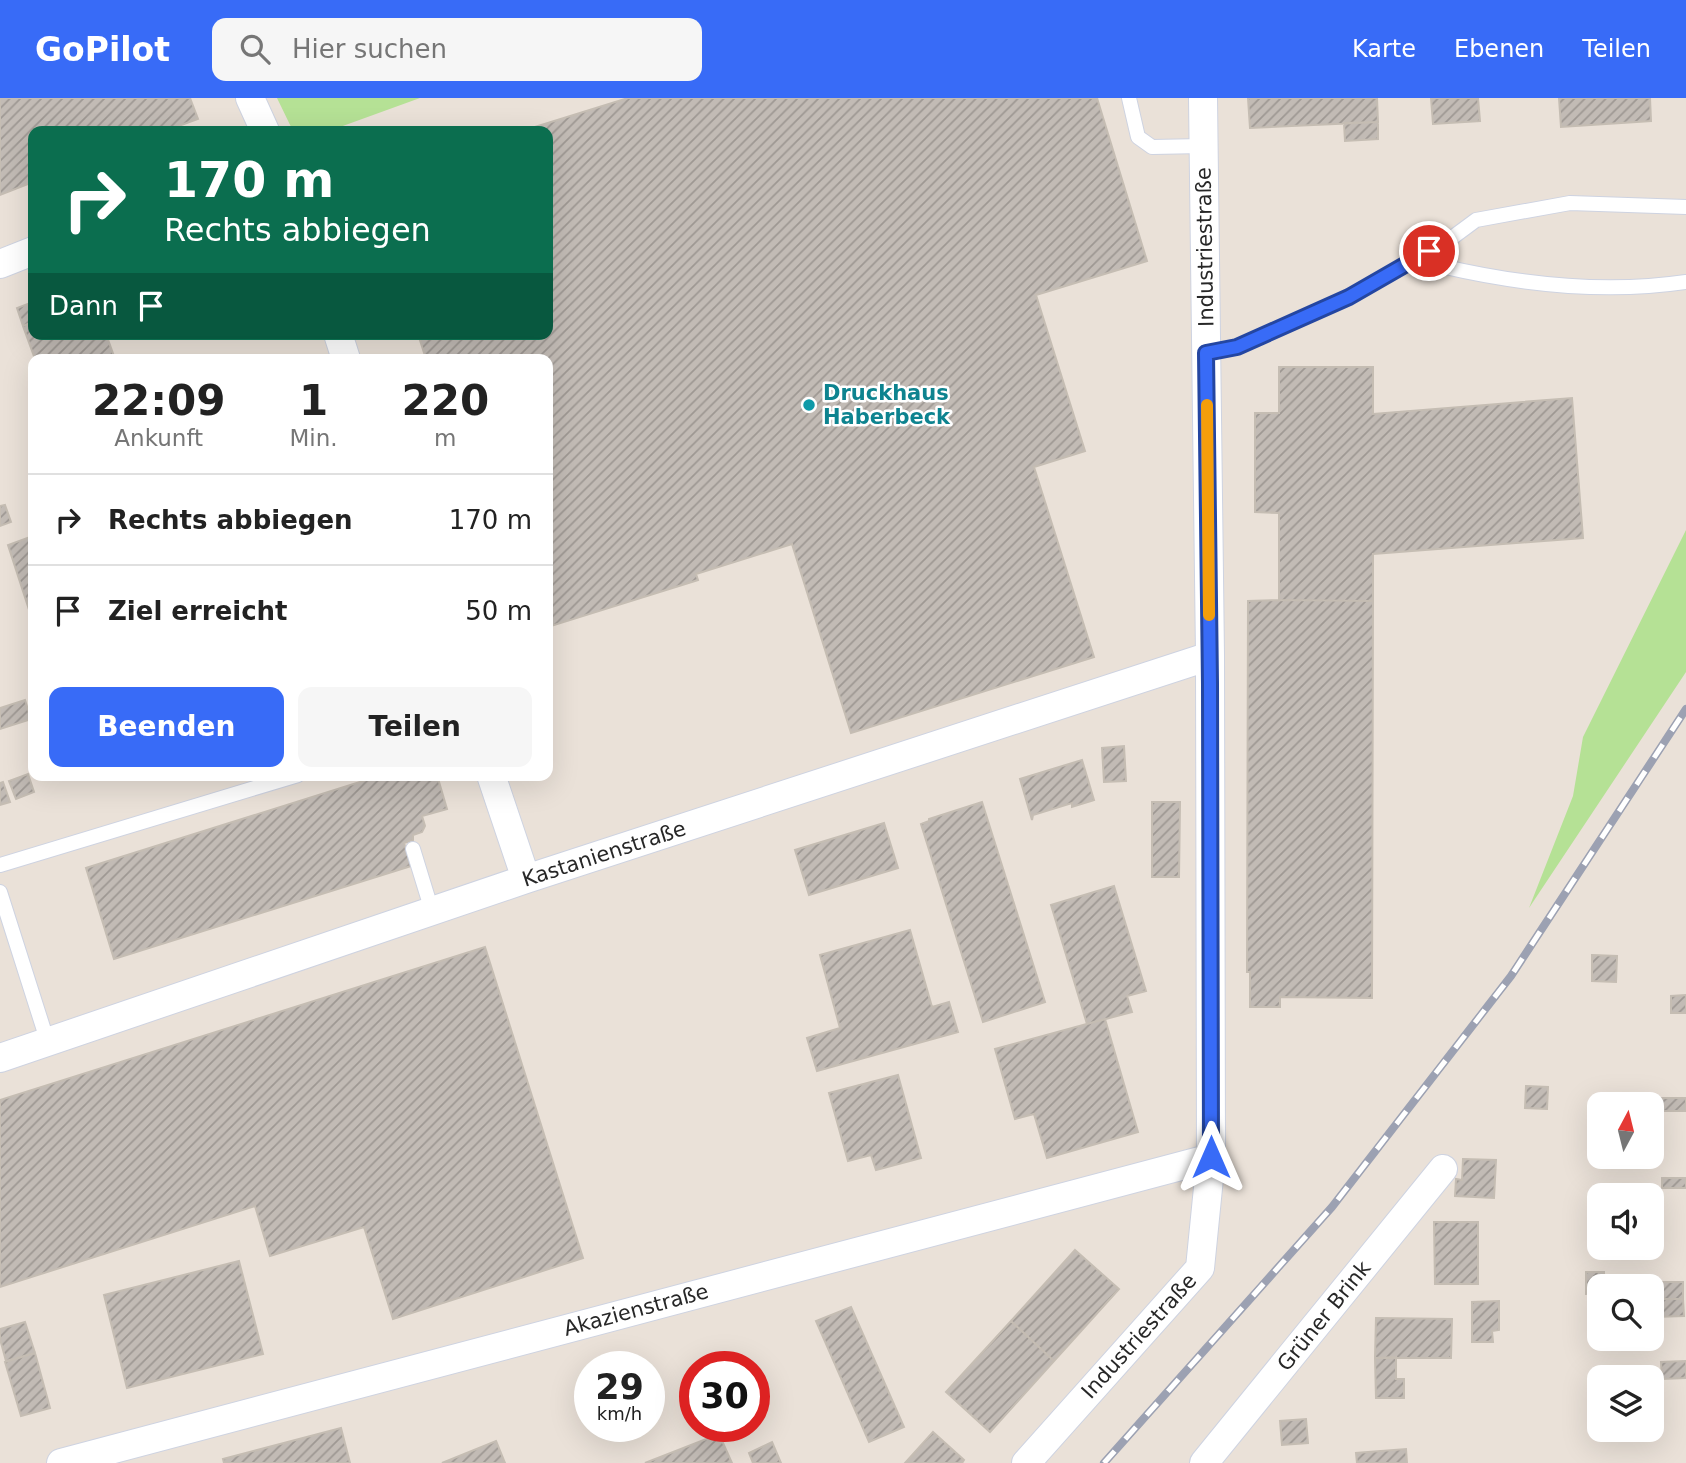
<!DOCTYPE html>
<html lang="de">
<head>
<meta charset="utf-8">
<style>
	body { margin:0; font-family:"DejaVu Sans",sans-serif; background:#f6f6f6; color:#222; height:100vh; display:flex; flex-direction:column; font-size:26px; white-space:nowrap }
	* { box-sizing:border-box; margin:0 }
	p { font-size:23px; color:#767676 }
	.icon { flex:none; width:38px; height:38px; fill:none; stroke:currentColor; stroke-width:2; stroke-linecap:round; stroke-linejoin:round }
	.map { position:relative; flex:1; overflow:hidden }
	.sheet { position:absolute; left:28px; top:256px; width:525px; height:427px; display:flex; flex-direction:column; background:#fff; border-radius:14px; box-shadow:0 7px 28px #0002 }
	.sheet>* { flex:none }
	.hud { position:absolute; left:28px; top:28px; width:525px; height:214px; border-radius:14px; box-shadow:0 7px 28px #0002; background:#0b6e4f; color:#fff; overflow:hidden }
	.needle { width:46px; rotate:7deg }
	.fabs { position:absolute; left:1587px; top:994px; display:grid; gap:14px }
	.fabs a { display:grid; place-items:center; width:77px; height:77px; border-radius:14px; background:#fff; box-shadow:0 7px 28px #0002; font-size:35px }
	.speed { position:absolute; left:574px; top:1253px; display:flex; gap:14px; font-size:35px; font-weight:700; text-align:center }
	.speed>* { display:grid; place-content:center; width:91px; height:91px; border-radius:50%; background:#fff; box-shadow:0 7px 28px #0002; line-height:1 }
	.speed small { font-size:18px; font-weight:400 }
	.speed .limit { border:10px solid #d22; background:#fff; color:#111 }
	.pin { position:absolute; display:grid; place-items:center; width:60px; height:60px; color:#fff; margin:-30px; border:4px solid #fff; border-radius:50%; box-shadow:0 2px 7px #0007 }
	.me { position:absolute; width:77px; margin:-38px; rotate:0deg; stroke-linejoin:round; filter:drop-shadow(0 0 5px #0008) }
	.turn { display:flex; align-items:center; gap:24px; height:147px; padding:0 21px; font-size:32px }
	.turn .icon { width:91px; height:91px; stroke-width:2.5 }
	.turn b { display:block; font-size:49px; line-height:60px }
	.then { display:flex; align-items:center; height:66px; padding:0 21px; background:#0003; gap:14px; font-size:26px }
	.eta { display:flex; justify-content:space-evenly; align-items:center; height:119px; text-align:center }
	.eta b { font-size:42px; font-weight:700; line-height:49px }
	.cta { display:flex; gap:14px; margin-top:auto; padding:14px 21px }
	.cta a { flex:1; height:80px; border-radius:14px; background:#386bf7; color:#fff; font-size:28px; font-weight:700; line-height:80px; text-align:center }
	.cta a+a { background:#f6f6f6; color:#222 }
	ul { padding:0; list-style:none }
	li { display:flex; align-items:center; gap:21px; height:91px; padding:0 21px; border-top:2px solid #e0e0e0 }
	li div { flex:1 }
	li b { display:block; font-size:26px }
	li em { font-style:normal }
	header { display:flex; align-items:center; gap:42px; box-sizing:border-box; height:98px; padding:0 35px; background:#386bf7; color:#fff }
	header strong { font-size:33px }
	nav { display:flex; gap:38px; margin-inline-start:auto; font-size:24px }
	.search { width:490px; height:63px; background:#f6f6f6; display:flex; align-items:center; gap:18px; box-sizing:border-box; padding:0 24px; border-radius:14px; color:#767676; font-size:26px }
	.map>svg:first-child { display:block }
	.grass { fill:#b5e195 }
	.building { fill:url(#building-hatch); stroke:#c5bdb3; stroke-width:2 }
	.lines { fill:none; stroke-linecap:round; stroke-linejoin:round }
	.service-casing { stroke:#ced3e1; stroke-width:16 }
	.minor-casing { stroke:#ced3e1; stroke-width:30 }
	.service { stroke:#fff; stroke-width:14 }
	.minor { stroke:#fff; stroke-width:28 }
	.rail-casing { stroke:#9ca1b2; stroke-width:8 }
	.rail { stroke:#fff; stroke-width:5; stroke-dasharray:16; stroke-linecap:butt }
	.route-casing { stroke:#2446a1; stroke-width:18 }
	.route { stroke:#386bf7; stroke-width:12 }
	.slow { stroke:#f59e0b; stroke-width:12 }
	.culture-dot { fill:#0f9aa8; stroke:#fff; stroke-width:2.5 }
	.labels { text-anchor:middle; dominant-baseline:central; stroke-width:5; stroke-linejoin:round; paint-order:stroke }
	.street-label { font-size:21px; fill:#272727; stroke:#fff }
	.culture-label { font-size:21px; font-weight:bold; fill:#0d838f; stroke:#fff; text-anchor:start }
</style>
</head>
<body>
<header>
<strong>GoPilot</strong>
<div class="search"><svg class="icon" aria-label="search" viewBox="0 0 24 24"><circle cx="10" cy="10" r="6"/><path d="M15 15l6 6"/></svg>Hier suchen</div>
<nav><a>Karte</a><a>Ebenen</a><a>Teilen</a></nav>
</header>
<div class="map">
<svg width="1686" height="1365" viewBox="0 0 1686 1365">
	<defs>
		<pattern id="building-hatch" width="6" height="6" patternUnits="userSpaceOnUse" patternTransform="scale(1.75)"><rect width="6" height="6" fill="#c2bbb5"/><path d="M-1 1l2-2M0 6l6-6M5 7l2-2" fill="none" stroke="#9e9893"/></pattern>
	</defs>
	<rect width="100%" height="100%" fill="#eae1d8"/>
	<path class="grass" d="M277 0H420L329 33H293Z
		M1686 432V574L1529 810 1573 698 1583 639Z"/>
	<path class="building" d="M0 0H190L198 21 165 33H33V84L0 97Z
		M628 0H1097L1147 163 1036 197 1085 353 1034 369 1094 559 851 635 792 446 696 476 698 482 548 529V261H426L418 236H548V33H522Z
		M1248 0H1377L1378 24 1250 30Z
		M1431 0H1478L1480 23 1433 26Z
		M1559 0H1650L1651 23 1561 29Z
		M1378 24V41L1345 43 1344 25Z
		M33 204V224L23 228 17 210Z
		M33 224V236H106L115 261H35L23 228Z
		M1279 269H1373V316L1572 300 1583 440 1373 456V503L1279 502V415L1255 414V315H1279Z
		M5 407 11 424 0 428V408Z
		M33 438V524L8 447Z
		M1279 502 1373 503 1372 900 1280 899V909H1250V874H1247L1248 503Z
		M25 602 31 621 0 631V610Z
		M1124 648 1126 683 1104 684 1102 650Z
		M1082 662 1094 702 1072 709V705L1033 717 1032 722 1020 681Z
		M28 676 34 694 16 701 9 683Z
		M382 677H437L447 711 422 718 425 728 422 734 413 737V742L404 745 411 768 114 861 86 770Z
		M3 684 10 704 0 707V685Z
		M982 704 1045 904 983 924 921 726 929 723V721Z
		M1152 704H1180L1179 779H1152Z
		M884 725 898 770 809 797 795 752Z
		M1114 788 1146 893 1127 898 1132 914 1087 926 1051 807Z
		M910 832 932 909 949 904 958 934 817 973 807 940 840 930 820 857Z
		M485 849 583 1160 393 1221 364 1129 270 1158 255 1108 0 1189V1002Z
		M1592 857 1617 858 1616 884 1592 883Z
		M1686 897V915H1671V898Z
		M1105 921 1138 1034 1047 1060 1034 1016 1015 1021 995 951Z
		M898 977 921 1060 876 1072 871 1057 848 1063 829 995Z
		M1526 988 1548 989 1547 1011 1525 1010Z
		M1647 1000H1686V1013H1652V1006H1647Z
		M1463 1061 1496 1062 1494 1100 1455 1098 1456 1081 1462 1082Z
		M1662 1080H1686V1090H1662Z
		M1434 1124H1478V1186H1435Z
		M1075 1152 1119 1191 1054 1263 1011 1223Z
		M239 1163 263 1256 127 1290 104 1197Z
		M1586 1174H1604V1188H1600V1195L1586 1196Z
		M1653 1184H1683V1201H1653Z
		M1653 1201H1683L1684 1218 1654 1219Z
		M1499 1203V1232L1492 1233 1493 1244H1472V1204Z
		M851 1209 904 1329 869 1344 816 1223Z
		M1376 1220 1452 1221 1451 1260H1375Z
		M1011 1223 1054 1263 990 1334 946 1294Z
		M25 1224 35 1255 6 1263 0 1241V1231Z
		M35 1255 50 1310 21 1318 5 1264Z
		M1396 1259V1281H1404V1300H1376L1375 1260Z
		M1686 1263V1280L1662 1281 1661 1264Z
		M1306 1321 1308 1345 1282 1347 1280 1323Z
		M341 1330 350 1365H224L223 1361Z
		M933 1334 964 1362 962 1365H905Z
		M719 1336 732 1365H645Z
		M496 1343 505 1365H442Z
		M772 1344 781 1365H753L749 1355Z
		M1406 1351 1407 1365H1357L1356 1355Z"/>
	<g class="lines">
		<defs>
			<path id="service" d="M1129 0 1138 39 1152 49 1203 48
				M1449 142 1441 168C1522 187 1604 196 1686 184
				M1206 255 1237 249 1349 199 1449 142 1476 122 1570 105 1686 109
				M413 751 432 813
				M0 767 298 677
				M0 794 48 945"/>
			<path id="minor" d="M250 0 265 33
				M0 166 33 153
				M338 236 346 261
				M491 677 526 781
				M0 960 526 781 1210 558
				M61 1365 1211 1060
				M1026 1365 1200 1170 1211 1060 1210 558 1203 0
				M1204 1365 1443 1071"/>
		</defs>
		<use href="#service" class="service-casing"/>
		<use href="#minor" class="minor-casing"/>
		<use href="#service" class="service"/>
		<use href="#minor" class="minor"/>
		<defs>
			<path id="rail" d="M1104 1365 1332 1109 1511 878 1686 611"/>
		</defs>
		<use href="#rail" class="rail-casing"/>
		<use href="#rail" class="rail"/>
	</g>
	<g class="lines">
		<defs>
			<path id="route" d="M1211 1059 1210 586 1206 255 1237 249 1349 199 1429 153"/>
		</defs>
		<use href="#route" class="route-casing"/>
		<use href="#route" class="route"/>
		<path class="slow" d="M1207 307 1209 517"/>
	</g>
	<circle class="culture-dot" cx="809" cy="307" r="7"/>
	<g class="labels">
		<g class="street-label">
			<text transform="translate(1205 149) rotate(-91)">Industriestraße</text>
			<text transform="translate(604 756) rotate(-18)">Kastanienstraße</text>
			<text transform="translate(636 1212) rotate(-15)">Akazienstraße</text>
			<text transform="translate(1324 1218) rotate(-51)">Grüner Brink</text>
			<text transform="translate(1139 1238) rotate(-48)">Industriestraße</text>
		</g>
		<g class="culture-label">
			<text x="823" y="295">Druckhaus<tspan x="823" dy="24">Haberbeck</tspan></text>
		</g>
	</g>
</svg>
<div class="fabs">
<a><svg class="needle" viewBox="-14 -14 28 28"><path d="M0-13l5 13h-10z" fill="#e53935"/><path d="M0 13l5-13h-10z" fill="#767676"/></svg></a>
<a><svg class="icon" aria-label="sound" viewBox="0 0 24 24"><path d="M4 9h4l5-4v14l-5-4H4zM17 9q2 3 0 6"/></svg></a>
<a><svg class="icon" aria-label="search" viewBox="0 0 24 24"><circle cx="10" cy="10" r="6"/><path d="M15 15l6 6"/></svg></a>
<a><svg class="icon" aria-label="layers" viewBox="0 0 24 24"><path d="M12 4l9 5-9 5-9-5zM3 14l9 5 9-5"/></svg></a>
</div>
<div class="speed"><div>29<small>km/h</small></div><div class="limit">30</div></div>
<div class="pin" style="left:1429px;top:153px;background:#d93025"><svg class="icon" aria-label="arrive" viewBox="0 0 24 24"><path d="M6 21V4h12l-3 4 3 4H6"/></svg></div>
<svg class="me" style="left:1211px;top:1059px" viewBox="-20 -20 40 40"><path d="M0-17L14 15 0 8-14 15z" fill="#386bf7" stroke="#fff" stroke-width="4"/></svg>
<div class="hud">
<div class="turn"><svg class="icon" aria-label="right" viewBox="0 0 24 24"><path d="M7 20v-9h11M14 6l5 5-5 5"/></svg><div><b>170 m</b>Rechts abbiegen</div></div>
<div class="then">Dann<svg class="icon" aria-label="arrive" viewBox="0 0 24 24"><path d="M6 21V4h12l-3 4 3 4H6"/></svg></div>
</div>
<section class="sheet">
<div class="eta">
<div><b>22:09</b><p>Ankunft</p></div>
<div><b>1</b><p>Min.</p></div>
<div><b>220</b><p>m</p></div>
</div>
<ul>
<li><svg class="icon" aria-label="right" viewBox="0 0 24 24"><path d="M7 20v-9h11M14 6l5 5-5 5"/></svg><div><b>Rechts abbiegen</b></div><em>170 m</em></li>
<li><svg class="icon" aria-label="arrive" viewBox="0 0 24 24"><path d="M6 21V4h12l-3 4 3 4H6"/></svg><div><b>Ziel erreicht</b></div><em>50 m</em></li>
</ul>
<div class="cta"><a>Beenden</a><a>Teilen</a></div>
</section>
</div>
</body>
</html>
